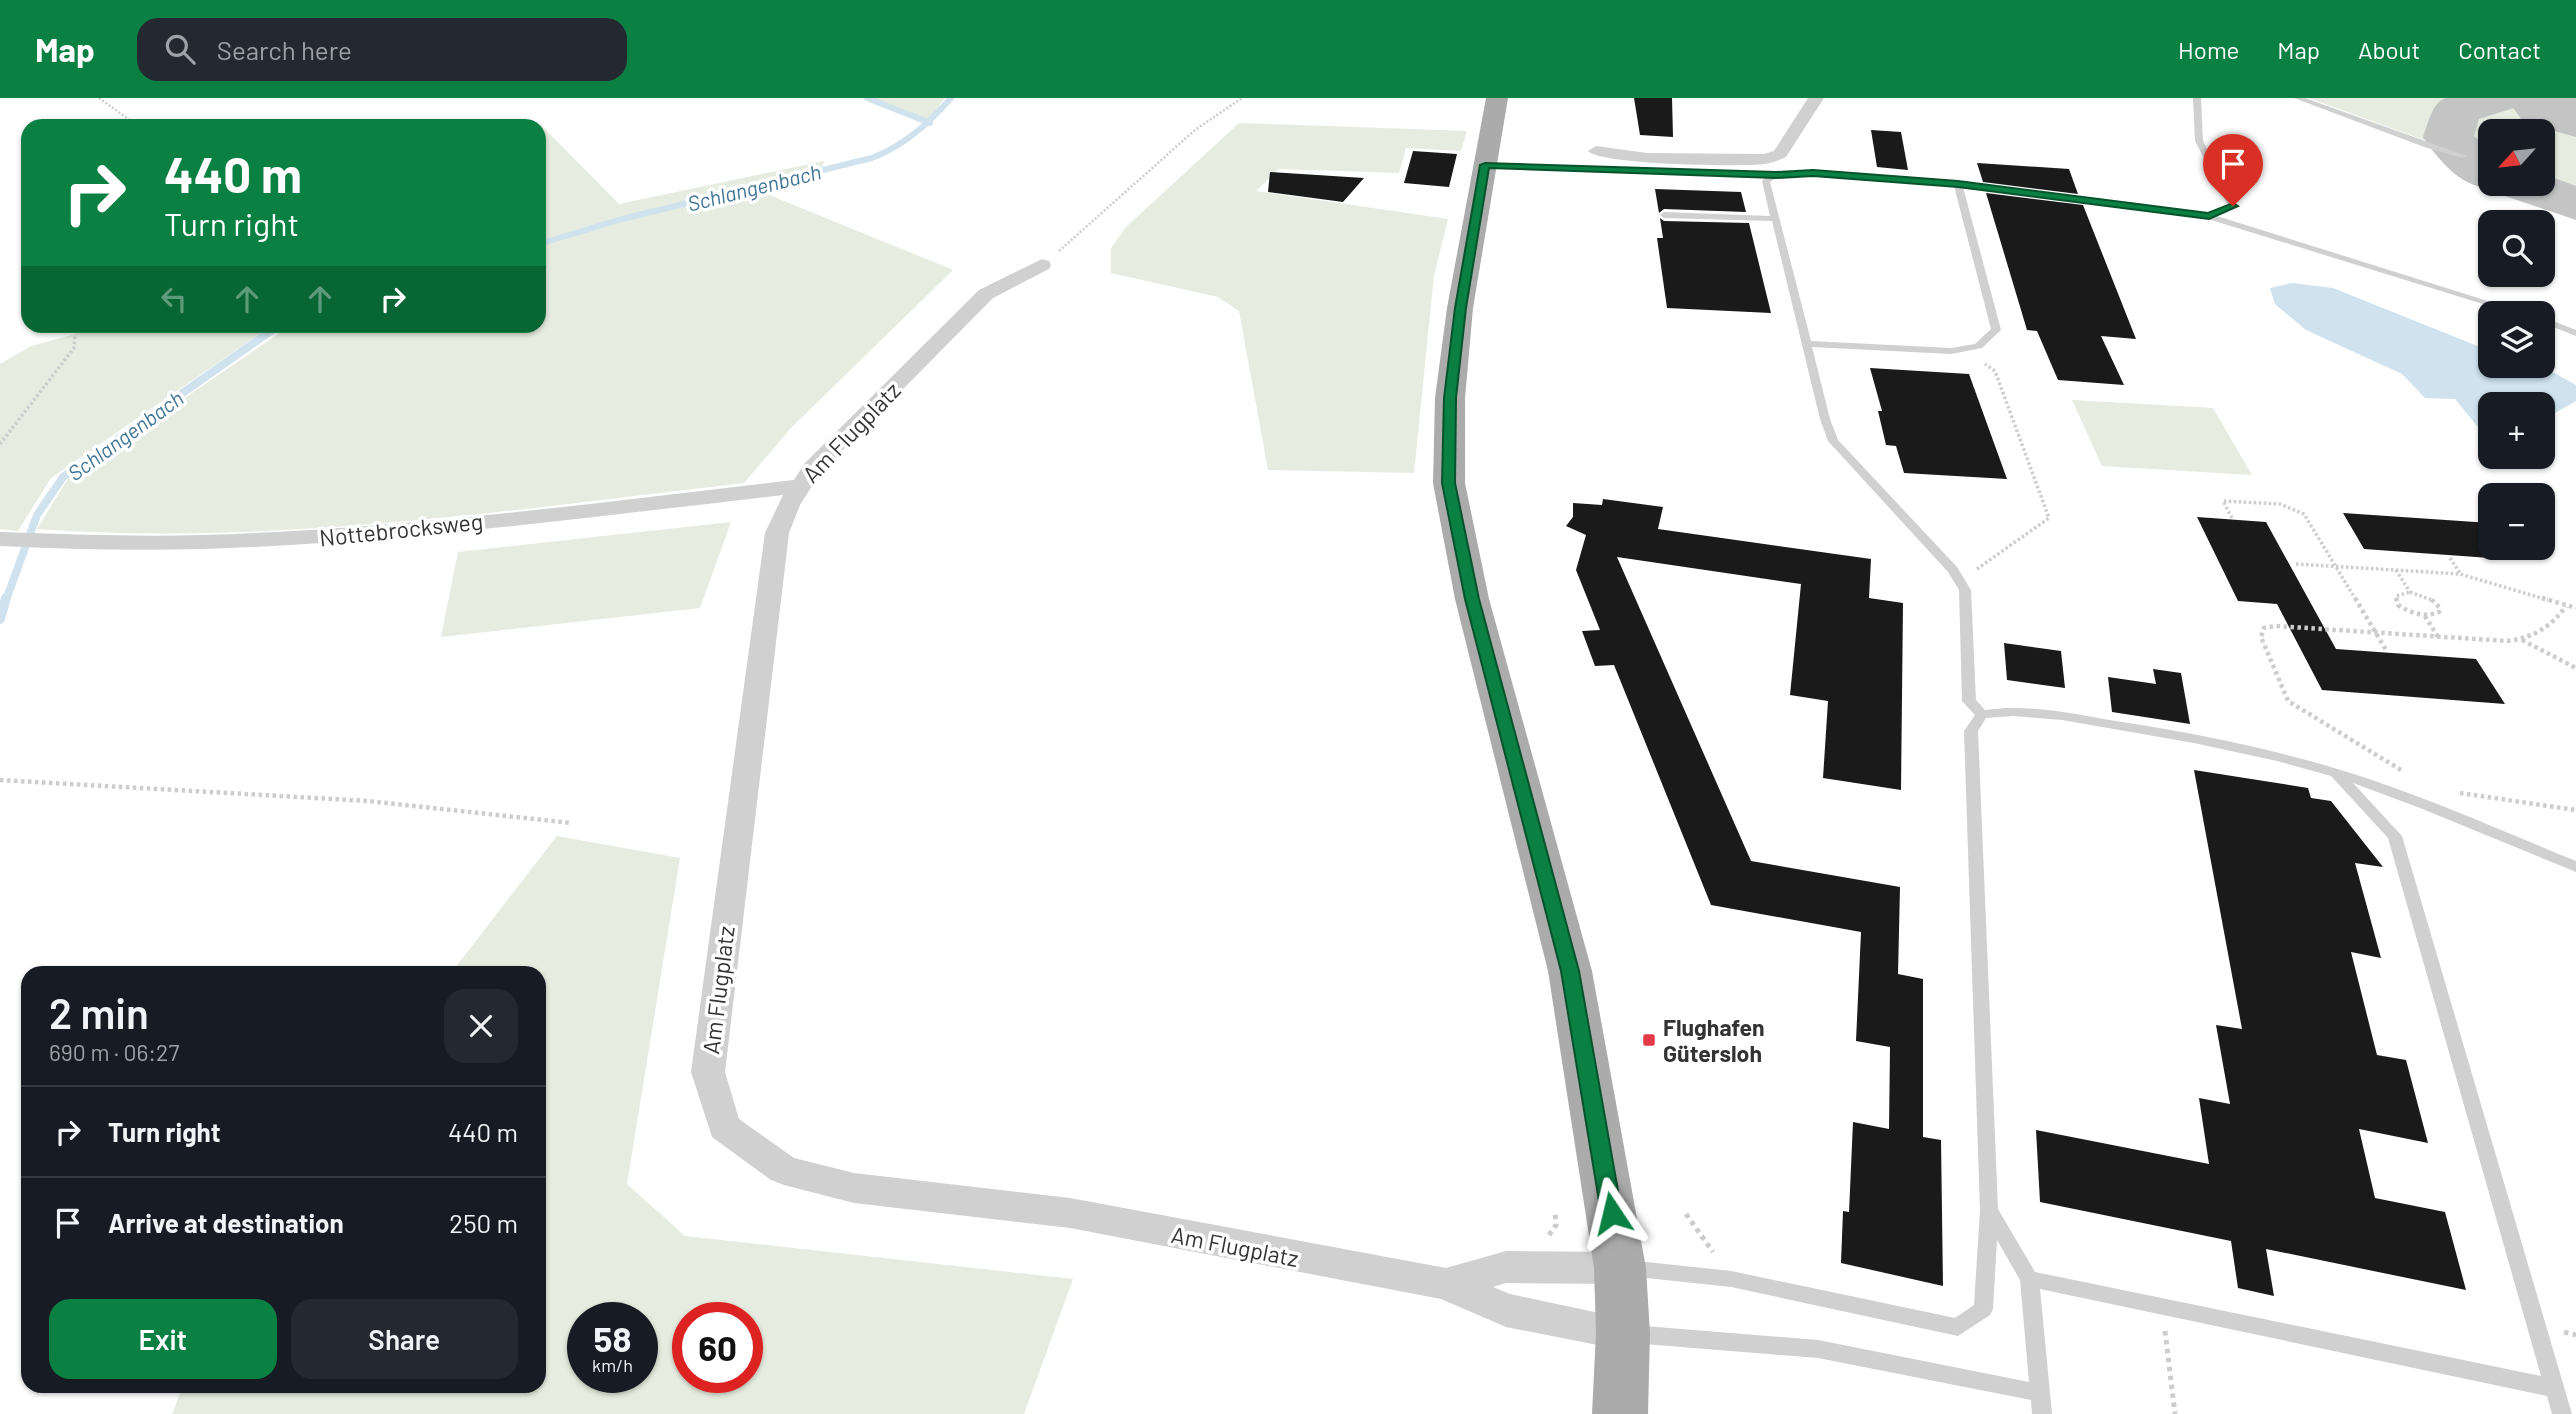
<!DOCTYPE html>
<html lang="en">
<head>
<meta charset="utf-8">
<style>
	body { margin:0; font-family:Barlow,sans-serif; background:#242831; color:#f1f3f6; height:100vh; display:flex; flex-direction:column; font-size:26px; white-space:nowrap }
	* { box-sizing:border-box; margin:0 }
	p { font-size:23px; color:#9ea1a6 }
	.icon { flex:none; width:38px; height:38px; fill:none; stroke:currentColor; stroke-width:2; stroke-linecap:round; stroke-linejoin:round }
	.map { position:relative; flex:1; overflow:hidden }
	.details { position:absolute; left:21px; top:868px; width:525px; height:427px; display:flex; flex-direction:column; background:#171b24; border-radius:21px; box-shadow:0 2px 5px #0004 }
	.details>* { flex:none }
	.top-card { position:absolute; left:21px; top:21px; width:525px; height:214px; border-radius:21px; box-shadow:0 2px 5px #0004; background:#0b8043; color:#fff; overflow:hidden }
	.needle { width:46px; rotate:243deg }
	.fabs { position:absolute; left:2478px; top:21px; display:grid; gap:14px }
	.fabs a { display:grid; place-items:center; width:77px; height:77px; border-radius:14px; background:#171b24; box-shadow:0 2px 5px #0004; font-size:35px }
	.speed { position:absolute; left:567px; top:1204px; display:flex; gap:14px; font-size:35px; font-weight:700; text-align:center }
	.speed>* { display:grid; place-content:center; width:91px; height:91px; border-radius:50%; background:#171b24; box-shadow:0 2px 5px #0004; line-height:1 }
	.speed small { font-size:18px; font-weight:400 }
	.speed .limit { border:10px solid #d22; background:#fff; color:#111 }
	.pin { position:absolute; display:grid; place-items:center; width:60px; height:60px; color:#fff; margin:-72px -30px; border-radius:50% 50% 50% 0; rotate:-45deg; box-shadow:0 0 7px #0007 }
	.pin .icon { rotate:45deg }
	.me { position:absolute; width:77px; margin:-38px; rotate:350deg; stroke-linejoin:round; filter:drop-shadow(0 0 5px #0008) }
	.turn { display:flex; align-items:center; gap:24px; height:147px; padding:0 28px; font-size:32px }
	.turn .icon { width:91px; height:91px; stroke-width:2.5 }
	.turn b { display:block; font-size:49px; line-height:60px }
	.lanes { display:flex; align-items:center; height:66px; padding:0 28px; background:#0003; justify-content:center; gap:35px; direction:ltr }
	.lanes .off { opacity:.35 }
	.round { display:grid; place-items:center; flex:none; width:74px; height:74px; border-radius:21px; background:#242831 }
	.summary { display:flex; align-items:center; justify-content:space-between; height:119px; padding:0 28px }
	h1 { font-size:42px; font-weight:600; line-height:52px }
	.action { display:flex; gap:14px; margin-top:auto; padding:14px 28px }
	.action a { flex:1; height:80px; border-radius:21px; background:#0b8043; color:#fff; font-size:28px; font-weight:600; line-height:80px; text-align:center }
	.action a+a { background:#242831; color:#f1f3f6 }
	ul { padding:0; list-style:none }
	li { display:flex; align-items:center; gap:21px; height:91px; padding:0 28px; border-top:2px solid #363941 }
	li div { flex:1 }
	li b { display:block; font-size:26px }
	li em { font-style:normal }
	header { display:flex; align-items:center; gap:42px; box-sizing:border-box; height:98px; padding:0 35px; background:#0b8043; color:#fff }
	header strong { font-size:33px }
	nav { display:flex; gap:38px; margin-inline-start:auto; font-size:24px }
	.search { width:490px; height:63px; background:#242831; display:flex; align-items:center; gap:18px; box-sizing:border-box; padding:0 24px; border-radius:21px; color:#9ea1a6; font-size:26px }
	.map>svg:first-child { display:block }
	.green { fill:#e6ecdf; fill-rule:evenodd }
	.water { fill:#cfe2ee }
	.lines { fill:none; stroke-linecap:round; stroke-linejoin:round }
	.stream-far2 { stroke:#cfe2ee; stroke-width:6 }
	.stream-far1 { stroke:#cfe2ee; stroke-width:8 }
	.stream { stroke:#cfe2ee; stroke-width:10 }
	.taxiway { fill:#c4c4c4; fill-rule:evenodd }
	.runway { fill:#c4c4c4; fill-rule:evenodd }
	.building { fill:#1a1a1a }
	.path-far3 { stroke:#cdcdcd; stroke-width:2.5; stroke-dasharray:2 2; stroke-linecap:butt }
	.path-far2 { stroke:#cdcdcd; stroke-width:3.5; stroke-dasharray:2.5 2.5; stroke-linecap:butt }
	.path-far1 { stroke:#cdcdcd; stroke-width:4.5; stroke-dasharray:3.5 3.5; stroke-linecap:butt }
	.path { stroke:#cdcdcd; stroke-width:5; stroke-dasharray:4.5 4.5; stroke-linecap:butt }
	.lane { fill:#d0d0d0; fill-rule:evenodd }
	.street { fill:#d0d0d0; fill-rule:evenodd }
	.primary { fill:#ababab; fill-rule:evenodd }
	.route { fill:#0b8043; stroke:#07532c; stroke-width:2 }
	.poi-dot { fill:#e63946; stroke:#fff; stroke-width:2.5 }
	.labels { text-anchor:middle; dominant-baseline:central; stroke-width:7; stroke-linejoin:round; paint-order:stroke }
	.far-water-label { font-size:21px; font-style:italic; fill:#3f7597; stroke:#fff }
	.street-label { font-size:23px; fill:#333; stroke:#fff }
	.poi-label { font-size:23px; font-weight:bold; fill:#333; stroke:#fff; text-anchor:start }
</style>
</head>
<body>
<header>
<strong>Map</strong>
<div class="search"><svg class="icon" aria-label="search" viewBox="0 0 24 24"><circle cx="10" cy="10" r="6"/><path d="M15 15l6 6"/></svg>Search here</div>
<nav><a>Home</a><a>Map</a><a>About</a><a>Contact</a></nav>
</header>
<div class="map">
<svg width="2576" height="1316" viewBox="0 0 2576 1316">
	<rect width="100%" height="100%" fill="#fff"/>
	<path class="green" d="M872 0H945L928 23Z
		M2309 0H2576V97L2543 85V33H2490V66Z
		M1239 25 1467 33 1461 53 1406 50 1399 75 1279 71 1256 93 1448 121 1434 177 1414 375 1268 372 1239 213 1218 199 1111 175V150L1126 129Z
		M540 26 619 106 824 63 820 77 767 96 953 172 791 330 744 385C510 412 273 448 37 431L69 379 290 228H539Z
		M104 228H271L51 380 18 433 0 431V266L31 248Z
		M2072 302 2213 310 2252 377 2102 368Z
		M731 424 700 510 441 539 458 454Z
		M557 738 680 760 627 1086 685 1138 1073 1181 1024 1316H172L183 1288H539V875H451ZM583 1220H642V1279H583ZM688 1220H747V1279H688Z"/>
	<path class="water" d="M2292 185 2333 190 2490 253V268H2542L2576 287V303L2543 322V306H2490V333L2477 328 2455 301 2425 300 2402 276 2306 232 2275 206 2270 190Z"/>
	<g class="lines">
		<path class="stream-far2" d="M867 0 930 25
			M539 146 622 121 872 60C905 47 928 26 951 0"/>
		<path class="stream-far1" d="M6 502 37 417 63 379 278 228"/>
		<path class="stream" d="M0 521 6 500"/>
		<path class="taxiway" d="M2446 0H2521L2514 10 2479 21 2474 38 2490 52V86H2543V76L2576 88V122L2502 97 2496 88C2465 96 2438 61 2423 39 2428 26 2432 4 2446 0Z"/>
		<path class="runway" d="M2506 0H2576V39L2524 25Z"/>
	</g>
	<path class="building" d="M1634 0H1672L1673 39 1640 37Z
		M1871 32 1901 34 1908 72 1877 69Z
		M1413 53 1457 56 1449 89 1404 85Z
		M1977 65 2069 71 2078 96 1983 84Z
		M1270 74 1364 80 1343 104 1268 94Z
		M1655 91 1741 94 1746 114 1664 111 1659 115Z
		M1986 95 2083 107 2136 241 2101 238 2124 287 2058 282 2037 233 2027 232Z
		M1660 120 1664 123 1749 125 1771 215 1667 210 1657 140H1663Z
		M1870 270 1969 276 2007 381 1904 375 1896 348 1886 347 1878 313H1882Z
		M1603 401 1663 409 1658 431 1871 461 1869 500 1903 505 1901 692 1823 680 1828 603 1790 597 1801 486 1617 459 1751 763 1900 789 1898 876 1923 881V1039L1941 1042 1943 1188 1841 1165 1843 1113 1849 1114 1853 1024 1889 1031 1890 949 1856 943 1861 834 1711 807 1614 567 1595 568 1582 533 1600 532 1576 472 1586 437 1566 428 1573 419V405L1602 407Z
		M2343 415 2490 425V460L2364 451Z
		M2197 419 2266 424 2336 551 2476 561 2505 606 2322 592 2277 506 2238 503Z
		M2004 545 2061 553 2065 590 2007 582Z
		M2153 571 2181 575 2190 626 2112 614 2108 579 2156 586Z
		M2194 672 2308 690 2311 700 2331 703 2383 769 2355 765 2381 860 2351 854 2377 957 2406 962 2428 1045 2359 1031 2375 1100 2445 1114 2466 1192 2266 1151 2274 1198 2238 1190 2231 1143 2040 1104 2036 1032 2209 1066 2199 1000 2230 1006 2216 927 2242 931Z"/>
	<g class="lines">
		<path class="path-far3" d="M99 0 138 28
			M1059 153 1195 32 1242 0"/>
		<path class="path-far2" d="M0 346 74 250 75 236
			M2232 420 2223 403 2280 406 2304 416 2356 502
			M2450 460 2460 475
			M2296 466 2460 476 2548 502
			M1977 471 2049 420 1995 273 1985 266
			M2396 472 2410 494
			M2410 494 2432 502
			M2397 502 2396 498 2410 494"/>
		<path class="path-far1" d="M2355 500 2386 552
			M2396 500 2398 507C2411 515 2424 520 2439 514L2440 510 2430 500
			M2542 500 2576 510
			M2425 518 2438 539
			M2522 542 2576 570
			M2401 672 2288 603 2261 539 2264 530 2276 528 2507 543C2533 540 2551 529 2566 508
			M0 682 368 703 571 725
			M2460 695 2576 712"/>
		<path class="path" d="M1686 1116 1713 1154
			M1549 1137 1556 1127 1555 1115
			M2165 1233 2175 1316
			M2564 1234 2576 1237"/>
		<path class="lane" d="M2193 0H2201L2203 43 2237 108 2217 118 2526 215H2512L2208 121 1963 89 2001 232 1982 250 1951 256 1812 249 1830 321 1838 342 1957 469 1971 492 1976 602 1985 612C2031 605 2077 617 2122 624 2205 637 2289 654 2369 681 2440 705 2507 735 2576 763V774L2420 710 2353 685 2402 738 2572 1316H2552L2547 1298 2040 1191 2052 1316H2032L2031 1302 1818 1260 1632 1245 1625 1242 1622 1236 1625 1230 1632 1227 1818 1242 2029 1284 2020 1182 1997 1142 1993 1211 1990 1217 1958 1238 1731 1189 1628 1178 1621 1176 1619 1170 1621 1164 1628 1162 1731 1173 1955 1220 1974 1207 1980 1113 1964 633 1975 617 1962 603 1959 492 1948 474 1828 343 1820 321 1772 123 1664 120 1660 117 1664 114 1770 118 1762 83 1766 79 1485 69 1481 67 1485 65 1776 74 1813 72 1958 83 2208 115 2228 107 2195 43ZM1813 78 1954 88 1991 231 1975 246 1951 250 1811 243 1770 84 1778 79ZM2013 618 2062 622 2194 645 2277 663 2331 678 2388 740 2541 1278 2035 1174 1998 1111 1978 633 1986 620Z
			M2294 0H2305L2467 58 2463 60 2427 50Z
			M2543 219 2576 232V238L2543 225Z"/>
		<path class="street" d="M1808 0H1824L1786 59C1779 62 1772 65 1765 66 1740 69 1601 67 1588 53L1596 48 1647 55 1764 56 1774 53Z
			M1042 161 1049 163 1051 167 1049 171 993 200 821 374 800 407 789 435 725 974 739 1021 794 1060 854 1075 1070 1100 1446 1170 1506 1153 1620 1154 1633 1159 1639 1170 1633 1181 1620 1186 1506 1185 1493 1189 1510 1196 1637 1223 1643 1235 1637 1247 1623 1252 1506 1229 1441 1201 1070 1130 854 1105 784 1087 771 1082 712 1039 691 974 765 435 783 397C590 419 397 445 202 451 134 453 67 451 0 448V434C67 436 134 439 202 437 400 431 597 405 794 382L805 365 979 192Z"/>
		<path class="primary" d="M1486 0H1508L1473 210 1465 300V385L1489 501 1592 873 1646 1170 1650 1235 1648 1316H1592L1596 1235 1594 1170 1548 873 1455 501 1433 385 1435 300 1447 210Z"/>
	</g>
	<path class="route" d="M1485 65 1776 74 1813 72 1958 83 2208 115 2233 105 2238 108 2209 121 1958 89 1813 78 1776 80 1489 70 1466 210 1456 300 1455 385 1479 501 1579 873 1622 1115 1619 1121 1612 1124 1605 1121 1601 1115 1561 873 1465 501 1442 385 1444 300 1455 210 1480 67Z"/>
	<rect class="poi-dot" x="1642" y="935" width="14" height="14" rx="3.5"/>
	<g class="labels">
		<g class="far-water-label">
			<text transform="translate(754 89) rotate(-14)">Schlangenbach</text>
			<text transform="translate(125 337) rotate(-36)">Schlangenbach</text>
		</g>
		<g class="street-label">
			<text transform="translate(851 334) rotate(-46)">Am Flugplatz</text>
			<text transform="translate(401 431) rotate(-6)">Nottebrocksweg</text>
			<text transform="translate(718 892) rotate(-83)">Am Flugplatz</text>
			<text transform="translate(1235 1148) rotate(11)">Am Flugplatz</text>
		</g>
		<g class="poi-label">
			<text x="1663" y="929">Flughafen<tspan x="1663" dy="26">Gütersloh</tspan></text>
		</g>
	</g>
</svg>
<div class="fabs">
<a><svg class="needle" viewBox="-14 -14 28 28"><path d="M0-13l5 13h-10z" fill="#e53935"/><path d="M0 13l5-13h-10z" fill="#9ea1a6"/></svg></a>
<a><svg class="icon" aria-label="search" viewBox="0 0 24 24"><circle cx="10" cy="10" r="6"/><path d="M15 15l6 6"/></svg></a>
<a><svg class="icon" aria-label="layers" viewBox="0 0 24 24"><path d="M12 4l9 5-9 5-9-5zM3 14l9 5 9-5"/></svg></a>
<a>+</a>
<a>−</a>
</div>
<div class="speed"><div>58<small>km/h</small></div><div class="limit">60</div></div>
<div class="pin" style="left:2233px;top:108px;background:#d93025"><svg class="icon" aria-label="arrive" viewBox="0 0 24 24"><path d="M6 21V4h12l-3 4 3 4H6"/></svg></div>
<svg class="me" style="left:1612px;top:1115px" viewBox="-20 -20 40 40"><path d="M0-17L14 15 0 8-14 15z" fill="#0b8043" stroke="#fff" stroke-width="4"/></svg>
<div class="top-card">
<div class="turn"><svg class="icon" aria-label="right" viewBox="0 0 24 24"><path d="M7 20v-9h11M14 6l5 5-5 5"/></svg><div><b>440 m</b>Turn right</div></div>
<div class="lanes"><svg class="icon off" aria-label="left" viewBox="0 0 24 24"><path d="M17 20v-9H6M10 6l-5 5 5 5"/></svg><svg class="icon off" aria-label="ahead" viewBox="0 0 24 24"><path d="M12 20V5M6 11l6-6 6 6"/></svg><svg class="icon off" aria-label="ahead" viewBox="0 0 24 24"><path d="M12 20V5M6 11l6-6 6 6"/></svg><svg class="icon" aria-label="right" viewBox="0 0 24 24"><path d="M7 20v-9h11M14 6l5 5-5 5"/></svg></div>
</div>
<section class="details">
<div class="summary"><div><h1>2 min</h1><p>690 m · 06:27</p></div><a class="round"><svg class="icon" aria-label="close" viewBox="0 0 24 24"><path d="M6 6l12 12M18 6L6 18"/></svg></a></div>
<ul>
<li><svg class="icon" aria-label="right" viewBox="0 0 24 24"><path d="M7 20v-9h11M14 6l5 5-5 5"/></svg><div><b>Turn right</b></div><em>440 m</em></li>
<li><svg class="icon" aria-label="arrive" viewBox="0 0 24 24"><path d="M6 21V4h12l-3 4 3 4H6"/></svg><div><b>Arrive at destination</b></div><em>250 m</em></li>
</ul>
<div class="action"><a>Exit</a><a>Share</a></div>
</section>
</div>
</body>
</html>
